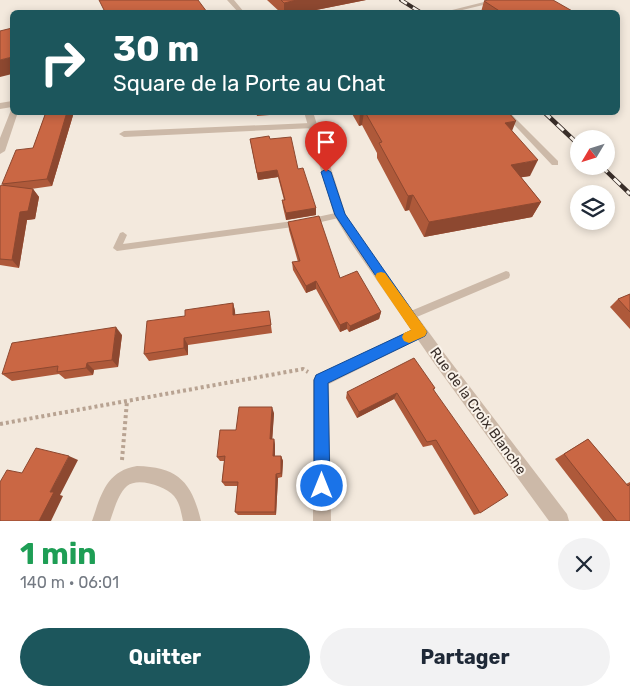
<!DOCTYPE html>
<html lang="fr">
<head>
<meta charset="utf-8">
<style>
	body { margin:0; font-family:Rubik,sans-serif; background:#f2f2f3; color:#1f2937; height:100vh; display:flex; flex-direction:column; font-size:19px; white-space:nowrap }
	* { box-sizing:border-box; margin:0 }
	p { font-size:16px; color:#747a83 }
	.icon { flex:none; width:28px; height:28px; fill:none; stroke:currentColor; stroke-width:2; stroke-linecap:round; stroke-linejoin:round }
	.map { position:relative; height:521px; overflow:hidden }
	.drawer { display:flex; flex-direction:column; background:#fff; flex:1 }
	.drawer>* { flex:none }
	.banner { position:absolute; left:10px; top:10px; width:610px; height:105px; border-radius:8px; box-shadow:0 2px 8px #0003; background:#1c565c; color:#fff; overflow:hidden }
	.needle { width:32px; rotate:232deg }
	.tools { position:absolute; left:570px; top:130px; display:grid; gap:10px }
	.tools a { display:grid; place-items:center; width:45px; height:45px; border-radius:50%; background:#fff; box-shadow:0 2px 8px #0003; font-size:25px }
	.pin { position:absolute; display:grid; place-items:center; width:42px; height:42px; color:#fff; margin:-51px -21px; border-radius:50% 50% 50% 0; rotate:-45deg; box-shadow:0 0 5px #0007 }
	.pin .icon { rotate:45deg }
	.me { position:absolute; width:55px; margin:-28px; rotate:0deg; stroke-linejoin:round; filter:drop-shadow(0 0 4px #0008) }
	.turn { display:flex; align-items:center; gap:18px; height:105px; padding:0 20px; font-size:22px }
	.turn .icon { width:65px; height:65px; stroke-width:2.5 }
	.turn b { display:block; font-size:35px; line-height:42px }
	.round { display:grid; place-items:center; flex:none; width:52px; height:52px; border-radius:26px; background:#f2f2f3 }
	.head { display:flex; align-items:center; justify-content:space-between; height:85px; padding:0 20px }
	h1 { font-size:30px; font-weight:700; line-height:38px; color:#1e9e55 }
	.primary-button { display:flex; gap:10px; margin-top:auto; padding:10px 20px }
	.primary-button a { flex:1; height:58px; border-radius:30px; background:#1c565c; color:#fff; font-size:20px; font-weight:700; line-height:58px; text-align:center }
	.primary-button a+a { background:#f2f2f3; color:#1f2937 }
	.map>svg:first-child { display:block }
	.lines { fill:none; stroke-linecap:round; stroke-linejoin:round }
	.path { stroke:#b8a392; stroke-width:4; stroke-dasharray:3 3; stroke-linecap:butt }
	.service { fill:#ccb9a8; fill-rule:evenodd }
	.minor { fill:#ccb9a8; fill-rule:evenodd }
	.tertiary { fill:#ccb9a8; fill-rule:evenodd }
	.rail-far1-casing { stroke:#392e29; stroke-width:4 }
	.rail-casing { stroke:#392e29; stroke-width:4.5 }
	.rail-far1 { stroke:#faf3ea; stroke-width:2.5; stroke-dasharray:7; stroke-linecap:butt }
	.rail { stroke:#faf3ea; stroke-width:3; stroke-dasharray:9; stroke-linecap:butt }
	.wall { fill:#ae593a }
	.shaded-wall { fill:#8d4830 }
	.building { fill:#ca6744; stroke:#8d4830 }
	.route { fill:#1a73e8; stroke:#114b97 }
	.slow { fill:#f59e0b }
	.labels { text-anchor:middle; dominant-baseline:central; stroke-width:4; stroke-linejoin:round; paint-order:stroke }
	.street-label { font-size:14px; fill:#392e29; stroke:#faf3ea }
</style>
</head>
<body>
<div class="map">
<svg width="630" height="521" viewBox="0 0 630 521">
	<rect width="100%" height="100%" fill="#f3e9dd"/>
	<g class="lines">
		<path class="path" d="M0 424 303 369 308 372
			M122 460 127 401"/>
		<path class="service" d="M502 112H509L558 161V165H552Z
			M340 212 344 215 343 217 308 225 117 251 113 248 120 233 123 232 127 235 123 244 308 219Z
			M506 271 509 272 510 275 509 278 412 319 409 320 406 319 404 316 406 313Z"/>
		<path class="minor" d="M492 0H504L454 12H444Z
			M12 101V107L0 109V103Z
			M11 110H12V112H18L5 151 0 154V138Z
			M311 123 316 126 314 128 124 137 119 134 124 131Z
			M420 326 425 328 427 332 425 336 329 384 331 521H313V380L316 375Z
			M137 466C179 467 192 483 201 521H183C181 512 180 503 174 496 165 486 138 477 127 486 118 494 114 510 110 521H92C101 495 106 471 137 466Z"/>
		<path class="tertiary" d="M227 0H234L244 12H238Z
			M304 112H313L346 215 357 234 444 353 567 514 569 521H549L434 363 349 240 334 215Z"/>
		<defs>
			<path id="rail-far1" d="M401 0 420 12"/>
			<path id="rail" d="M544 112 579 145
				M601 166 630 194"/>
		</defs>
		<use href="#rail-far1" class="rail-far1-casing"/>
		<use href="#rail" class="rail-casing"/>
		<use href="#rail-far1" class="rail-far1"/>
		<use href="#rail" class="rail"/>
	</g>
	<path class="wall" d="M267 0H366L306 12H280Z
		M484 1 574 12H481Z
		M46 112H74L52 186 31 189H33L39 197 35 219 27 220 19 268 0 265V187L3 185 2 184 33 148Z
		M198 112H225L199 115Z
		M256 112H282V114L257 116Z
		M351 112H508L512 131 530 176 521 177 541 202 532 217 424 237 409 210 405 211 377 158V153L362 125 359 126Z
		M250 139H270L316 208V215L286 220 283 207 282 200H284L278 177 258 180Z
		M288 222 340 278 381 312 379 319 349 332 347 329 340 332 316 289 306 293 293 270 292 262H298L289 230Z
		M630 294V329L610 307 618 299Z
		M233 303 235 311V315L269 311 272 333 188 345V355L149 361 144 354 185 316Z
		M122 335 118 367 94 370 93 375 65 379 59 374 12 381 2 374Z
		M435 388 434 390 480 513 474 515 432 445 423 447 394 399 357 418 346 398 347 392Z
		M274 413 272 439H274L275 445V456H281L283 461 282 477 278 478 276 515H238L235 512 238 486H225L222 482 224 461H220L217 457 236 430Z
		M588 439 626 484 630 482V521H603L555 459Z"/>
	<path class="shaded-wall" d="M297 0H366L306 12H284V3Z
		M12 57V74L0 77V60Z
		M67 112H74L52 186 47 179Z
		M360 112H364L362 125 359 126Z
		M516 121 510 136 505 123Z
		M538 160 530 176 504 180 511 165Z
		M277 170 278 177 258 180 257 173Z
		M33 189 39 197 35 219 27 220 19 268 12 260 20 212Z
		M413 195 409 210 405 211 408 196Z
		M541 202 532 217 424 237 429 222Z
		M316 208V215L286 220V213Z
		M316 281V289L306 293V286Z
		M233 303 235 311 236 323 233 315Z
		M381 312 379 319 349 332 350 326Z
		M347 322V329L340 332V325Z
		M116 327 122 335 118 367 112 360Z
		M184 338 188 345V355L184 348Z
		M87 363 94 370 93 375 86 368Z
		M397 393 394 399 357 418 359 412Z
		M272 407 274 413 272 444 270 439Z
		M274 439 275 445V461L273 456Z
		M69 456 78 460 60 495 63 496 51 521H39L50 492Z
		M281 456 283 461 282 477 281 473Z
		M276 474 278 478 276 515 275 512Z"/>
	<path class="building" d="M99 0H198L207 12H105Z
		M281 0H297L284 3Z
		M488 0H553L574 12H501L484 1Z
		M12 28V57L0 60V31Z
		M46 112H67L47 179 2 184 16 150 33 148Z
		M365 112H508L516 121 505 123 538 160 511 165 541 202 429 222 413 195 408 196 379 143 382 142Z
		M269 136 270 139 291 137 298 169 303 168 316 208 286 213 282 200H285L277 170 257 173 250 139Z
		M1 185 33 189 28 211 20 212 12 260 0 259V187Z
		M319 216 340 278 357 271 381 312 350 326 347 322 340 325 316 281 306 286 292 262 300 261 288 222Z
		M630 294V312L618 299Z
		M233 303V315L269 311 271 325 184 338V348L144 354 147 321 185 316V310Z
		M116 327 112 360 87 363 86 368 57 372 58 366 2 374 12 343Z
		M414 358 435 388 433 389 508 495 480 513 436 440 427 442 397 393 359 412 347 392Z
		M239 407H272L270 439H274L273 456H281V473L276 474 275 512H235L238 482H222L225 456 217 457 220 430H236Z
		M588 439 628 486 630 484V521H617L564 454Z
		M36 448 69 456 50 492H54L39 521H0V482L7 470 22 473Z"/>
	<path class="route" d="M326 169 331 172 345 214 427 332 425 336 328 383 330 486 328 491 322 494 316 491 314 486V380L316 375 412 330 335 215 321 172Z"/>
	<path class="slow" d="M381 272 385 273 425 328 427 332 425 336 409 343 404 341 402 337 404 333 411 330 377 280 375 276 377 273Z"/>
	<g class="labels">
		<g class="street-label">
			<text transform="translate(478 411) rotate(54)">Rue de la Croix Blanche</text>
		</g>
	</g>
</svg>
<div class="tools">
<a><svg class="needle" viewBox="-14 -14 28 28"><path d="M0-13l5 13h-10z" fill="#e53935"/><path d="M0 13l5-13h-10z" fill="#747a83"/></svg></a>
<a><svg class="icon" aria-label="layers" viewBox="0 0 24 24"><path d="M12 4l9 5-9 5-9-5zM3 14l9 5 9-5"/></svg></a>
</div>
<div class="pin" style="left:326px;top:172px;background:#d93025"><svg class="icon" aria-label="arrive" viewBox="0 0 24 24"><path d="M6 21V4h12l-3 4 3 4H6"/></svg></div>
<svg class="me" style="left:322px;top:486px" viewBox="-20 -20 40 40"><circle r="17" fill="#1a73e8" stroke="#fff" stroke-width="3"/><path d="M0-11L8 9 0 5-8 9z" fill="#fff"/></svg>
<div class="banner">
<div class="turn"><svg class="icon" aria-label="right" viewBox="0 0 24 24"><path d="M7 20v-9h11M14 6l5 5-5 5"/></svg><div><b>30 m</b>Square de la Porte au Chat</div></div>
</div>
</div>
<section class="drawer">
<div class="head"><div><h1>1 min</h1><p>140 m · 06:01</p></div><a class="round"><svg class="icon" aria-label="close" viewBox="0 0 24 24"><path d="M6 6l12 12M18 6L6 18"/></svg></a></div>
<div class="primary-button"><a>Quitter</a><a>Partager</a></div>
</section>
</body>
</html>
